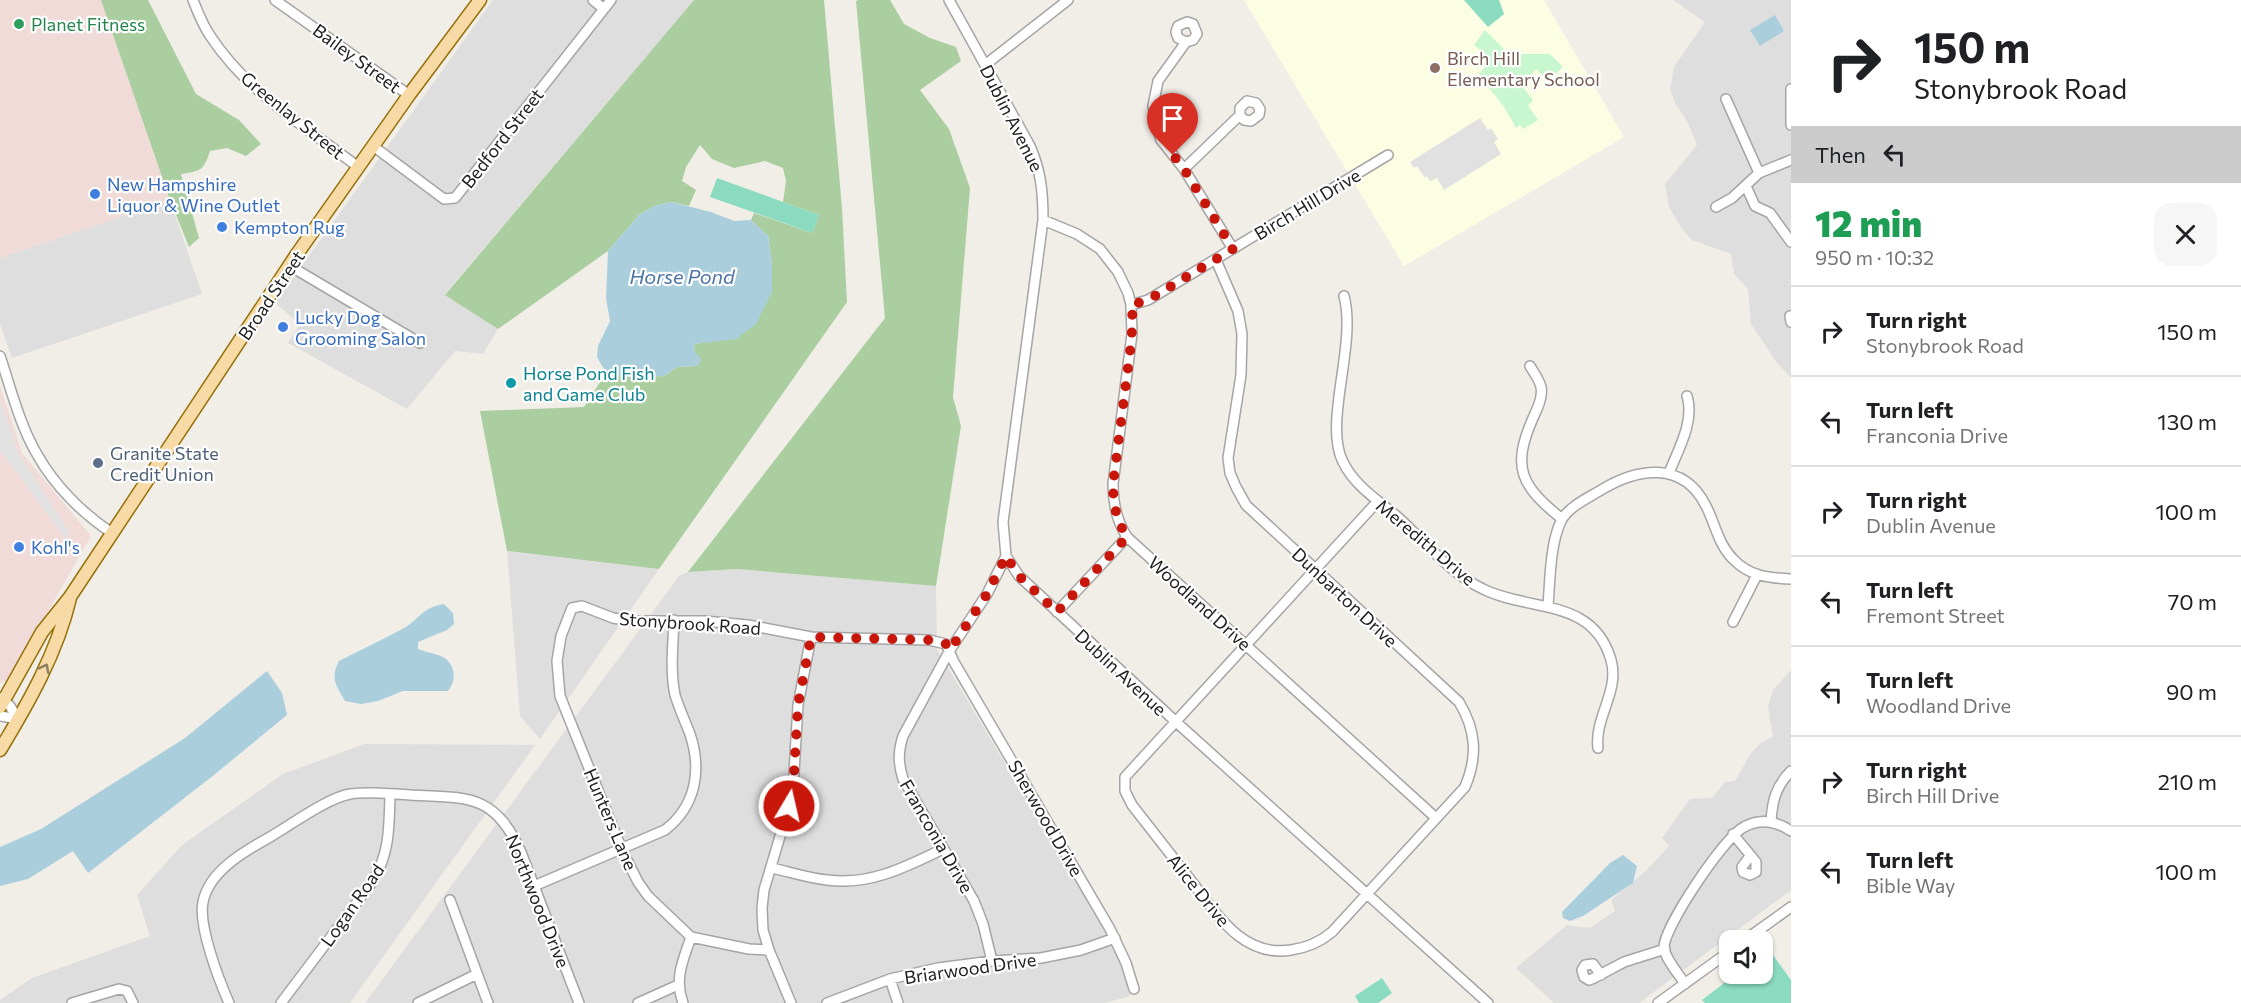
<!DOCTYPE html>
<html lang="en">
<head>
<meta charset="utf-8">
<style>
	body { margin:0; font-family:Commissioner,sans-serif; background:#f6f6f6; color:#202124; height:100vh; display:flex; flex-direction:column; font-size:22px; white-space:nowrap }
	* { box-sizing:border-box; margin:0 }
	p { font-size:20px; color:#757577 }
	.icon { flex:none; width:33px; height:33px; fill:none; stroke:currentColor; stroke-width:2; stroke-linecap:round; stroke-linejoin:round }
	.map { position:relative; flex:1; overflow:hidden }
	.panel { display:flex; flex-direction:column; background:#fff; width:450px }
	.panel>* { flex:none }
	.hud { background:#fff; color:#202124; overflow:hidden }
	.tools { position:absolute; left:1719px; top:930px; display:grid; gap:12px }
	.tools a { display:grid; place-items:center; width:54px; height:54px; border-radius:12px; background:#fff; box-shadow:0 2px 4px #0004; font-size:30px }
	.pin { position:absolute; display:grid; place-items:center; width:51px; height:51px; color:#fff; margin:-62px -26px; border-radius:50% 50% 50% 0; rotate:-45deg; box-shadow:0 0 6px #0007 }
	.pin .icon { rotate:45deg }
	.me { position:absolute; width:66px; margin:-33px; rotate:9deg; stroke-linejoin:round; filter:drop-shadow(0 0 4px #0008) }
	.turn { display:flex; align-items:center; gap:21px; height:126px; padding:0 24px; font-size:27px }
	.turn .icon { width:78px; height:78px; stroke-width:2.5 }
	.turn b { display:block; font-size:42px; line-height:51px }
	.then { display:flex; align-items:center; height:57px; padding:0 24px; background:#0003; gap:12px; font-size:22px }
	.round { display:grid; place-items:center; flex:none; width:63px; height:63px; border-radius:18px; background:#f6f6f6 }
	.head { display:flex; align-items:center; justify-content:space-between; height:102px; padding:0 24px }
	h1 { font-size:36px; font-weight:800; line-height:45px; color:#1e9e55 }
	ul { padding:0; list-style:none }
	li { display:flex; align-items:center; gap:18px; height:90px; padding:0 24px; border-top:2px solid #e0e0e0 }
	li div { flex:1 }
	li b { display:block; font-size:22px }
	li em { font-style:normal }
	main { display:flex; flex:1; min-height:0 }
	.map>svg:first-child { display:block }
	.residential { fill:#dfdede }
	.commercial { fill:#f0dbd9 }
	.education { fill:#fcfee4 }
	.forest { fill:#aace9f }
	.park { fill:#c8f7cf }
	.pitch { fill:#8bdbc1 }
	.parking { fill:#e1e1e1 }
	.water { fill:#abcedc }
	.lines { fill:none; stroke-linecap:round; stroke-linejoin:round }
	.minor-casing { stroke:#a5a5a5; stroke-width:12 }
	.major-casing { stroke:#967008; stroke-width:15 }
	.minor { stroke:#fff; stroke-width:9 }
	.major { stroke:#f8daa6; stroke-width:12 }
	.oneway { stroke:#8c7e64 }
	.route { stroke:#c8160a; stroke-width:10; stroke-dasharray:0 18 }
	.leisure-dot { fill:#2e9e5b; stroke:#fff; stroke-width:2 }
	.education-dot { fill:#8d6e63; stroke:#fff; stroke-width:2 }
	.shop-dot { fill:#3f7fe0; stroke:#fff; stroke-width:2 }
	.culture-dot { fill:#0f9aa8; stroke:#fff; stroke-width:2 }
	.service-dot { fill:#5c6f8a; stroke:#fff; stroke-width:2 }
	.labels { text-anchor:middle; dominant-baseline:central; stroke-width:4.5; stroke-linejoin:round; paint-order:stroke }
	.leisure-label { font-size:18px; fill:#27864d; stroke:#fff; text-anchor:start }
	.street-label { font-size:18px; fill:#212121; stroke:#fff }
	.education-label { font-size:18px; fill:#785e54; stroke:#fff; text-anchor:start }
	.shop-label { font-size:18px; fill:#366cbe; stroke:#fff; text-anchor:start }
	.culture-label { font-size:18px; fill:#0d838f; stroke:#fff; text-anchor:start }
	.service-label { font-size:18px; fill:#4e5e75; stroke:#fff; text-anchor:start }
	.water-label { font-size:20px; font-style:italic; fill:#4e74a5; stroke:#fff }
</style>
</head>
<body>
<main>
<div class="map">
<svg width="1791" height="1003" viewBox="0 0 1791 1003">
	<rect width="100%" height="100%" fill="#f1eee8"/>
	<path class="residential" d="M493 0H694L445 294 498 329 483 354 455 351 407 409 288 343 300 324 275 303Z
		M1673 0H1791V377L1777 363 1751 324 1748 289 1734 274 1731 254 1692 240 1682 229 1669 207 1665 184 1697 145 1687 121 1676 105 1670 89 1674 67 1705 22Z
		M170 200 202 294 12 358 0 324V258Z
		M507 551 659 569 540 739 520 716Z
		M737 569 936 586 937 649 1103 928 1119 961 1130 996 1105 1003H365L679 576 688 572Z
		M1791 670V890L1639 1003H1554L1516 968 1567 925 1590 928 1615 911 1611 900 1646 871 1669 846 1662 838 1690 799 1712 798 1725 782 1735 781 1751 753 1762 742 1773 737 1768 706 1773 690Z
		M364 744 535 745 350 1003H0V1000L32 978 150 936 137 895 182 845 283 774Z"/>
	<path class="commercial" d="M0 0H101L170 200 0 258Z
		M0 386 22 453 91 536 14 671 7 681 0 683Z"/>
	<path class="education" d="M1244 0H1544L1624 137 1404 266Z"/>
	<path class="forest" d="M101 0H148L196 94 239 120 261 144 246 156 227 148 210 151C204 171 200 171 181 174L199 238 189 247 170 200Z
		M694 0H824L842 208 847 302 659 569 507 551 480 411 584 407 606 373 625 377 664 376 677 367 697 366 694 344 712 341 772 292V264L768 236 751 220 754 213 812 233 819 215 783 202 786 181 783 168 765 161 734 168 712 159 700 145 686 167 682 181 696 190 689 206 671 202 654 206 639 215 608 251 498 329 445 295Z
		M859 0H890L904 24 930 38 956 47 961 61 920 90 949 129 970 188 953 397 961 426 936 586 737 569 688 572 885 318 856 1Z"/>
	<path class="park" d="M1485 30 1505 50 1520 54H1550L1563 67 1548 81 1536 69 1522 86 1533 100 1528 106 1538 120 1523 129 1520 125 1516 128C1505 107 1495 92 1477 77L1491 59 1474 45Z"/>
	<path class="pitch" d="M1464 0H1499L1504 14 1488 27Z
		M717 178 819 215 812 233 710 197Z
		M1768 948 1791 980V1003H1705L1702 1000 1736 974H1762L1763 952Z
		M1382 978 1392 993 1378 1003H1359L1355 996Z"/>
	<path class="parking" d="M1480 118 1488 130 1491 128 1498 139 1494 142 1501 154 1444 190 1437 178 1430 181 1427 176 1425 178 1417 166 1414 168 1410 162Z
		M0 400 18 453 63 522 68 532 69 543 0 450Z"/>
	<path class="water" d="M1775 15 1784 31 1760 46 1750 30Z
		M671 202 711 212 734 221 751 220 768 236 772 264V292L756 324 736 339 694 344 695 352 702 360 697 366 677 367 664 376 625 377 606 373 597 357 598 346 610 321 606 298 608 251 639 215 654 206Z
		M444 604 453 613 454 624 447 630 418 642V649C425 652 440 654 446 659 456 668 456 681 448 691H403L378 701 361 704 345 701C336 685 330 678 339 661 360 650 382 640 404 628 421 618 421 608 444 604Z
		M267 671 282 693 287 715 214 775 88 873 73 851 28 879 0 886V847L41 829 185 738Z
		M1623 855 1637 866 1633 883 1583 916 1570 921 1563 918 1562 912 1610 863Z"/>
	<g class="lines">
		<defs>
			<path id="minor" d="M193 0C198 13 203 26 211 37 248 93 306 127 358 167
				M275 0 409 95
				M593 0 604 9
				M949 0 1030 146C1041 171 1043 192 1043 220L1003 522 1006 556 1019 576 1175 721 1488 1003
				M1186 42 1178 38 1176 32 1178 26 1187 22 1193 24 1197 34 1193 40 1186 42 1158 81 1153 106 1155 119 1161 140 1184 169 1233 249
				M985 65 1068 0
				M1791 89V125
				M1726 99 1759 173
				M373 146 444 199 455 198 611 0
				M1184 169 1240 115 1244 120 1251 121 1259 115 1260 109 1256 103 1247 101 1240 108V115
				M1746 186 1755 206 1770 213 1791 242
				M1716 207 1732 198 1759 173 1791 160
				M1043 220 1077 234 1100 249 1118 272 1128 293 1131 305 1132 334 1113 484C1113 503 1116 520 1127 537L1436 818
				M1216 260 1238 311 1242 334 1241 375 1228 458 1230 473 1236 487 1246 505 1459 702C1476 730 1478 756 1465 787L1332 932C1320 942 1306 948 1291 950 1241 958 1215 911 1189 878 1170 854 1151 829 1132 805L1125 791V777L1377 502
				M290 266 420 343
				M1344 296C1357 345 1323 423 1343 462 1355 487 1381 502 1400 519 1426 543 1451 574 1483 589 1529 612 1593 597 1611 660 1620 691 1594 718 1598 748
				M1131 305 1148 300 1388 155
				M1790 316 1791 322
				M0 356C11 389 20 426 38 456 55 486 83 514 112 533
				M1530 366C1534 373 1539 379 1541 387 1543 398 1537 409 1533 418 1511 468 1521 486 1562 519
				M1669 473C1678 450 1695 421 1687 396
				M1548 606C1550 581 1550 544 1561 521 1568 507 1588 498 1601 490 1637 468 1683 460 1706 506 1715 523 1718 544 1733 559 1749 576 1768 578 1791 579
				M1057 612 1127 537
				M1733 622 1757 575
				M1 698 10 706 18 719
				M0 716 18 719
				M1771 822C1772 801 1776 786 1791 771
				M1733 834 1756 862V872L1750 875 1743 872 1742 867 1750 856
				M772 868C790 872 808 878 827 880 869 886 906 867 943 849
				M534 886 665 830C696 806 702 770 690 734 685 721 679 708 675 695 670 671 673 645 674 620
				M450 900 488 1003
				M1745 940 1791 907
				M769 950 749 949 691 937 648 896 638 882 622 850 560 696 557 661 561 636 572 608 582 606 613 618 631 621H704L748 625 811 637 929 640 946 644 954 662 1110 929 1126 963 1134 989
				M992 961 983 924 974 901 903 779C898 763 898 752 903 736L950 650 987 594 1006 556
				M1601 975 1593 964 1585 965 1582 970 1584 977 1589 980 1594 978 1624 962 1665 949
				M890 979 898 1003
				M1685 984C1678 973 1666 960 1664 948 1663 928 1725 836 1744 827 1760 818 1776 821 1791 831
				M72 1003 119 989 127 991 133 1003
				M229 1003C219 980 198 926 203 902 209 871 245 851 270 837 291 825 327 798 350 794 369 791 391 794 410 795 468 798 494 793 521 852L579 1003
				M281 1003 373 881C390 852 389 827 390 794
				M418 1003 477 974
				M638 1003 678 985
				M683 1003C674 979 683 960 691 937
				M791 1003 769 950 763 930 762 908 764 890 789 806 794 773 798 705 811 637
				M827 1003 890 979 938 968 992 961 1041 958 1081 950 1115 938
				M1658 1003 1730 951"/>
			<path id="major" d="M0 707 42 632 70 597 297 254 409 95 480 0
				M0 750C29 702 57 653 70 598"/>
		</defs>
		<use href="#minor" class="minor-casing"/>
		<use href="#major" class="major-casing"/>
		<use href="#minor" class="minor"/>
		<use href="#major" class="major"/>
	</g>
	<defs><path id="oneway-chevron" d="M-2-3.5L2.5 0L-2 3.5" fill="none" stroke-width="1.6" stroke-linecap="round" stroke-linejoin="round" transform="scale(1.5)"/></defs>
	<use class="oneway" href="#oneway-chevron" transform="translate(45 668) rotate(-63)"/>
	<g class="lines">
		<path class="route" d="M789 806 794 773 798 705 811 637 929 640 946 644 950 650 987 594 1006 556 1019 576 1057 612 1127 537C1116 520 1113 503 1113 484L1130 352 1133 320 1131 305 1148 300 1233 249 1184 169 1173 155"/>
	</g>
	<circle class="leisure-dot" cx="19" cy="24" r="6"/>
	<circle class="education-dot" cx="1435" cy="68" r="6"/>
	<g class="shop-dot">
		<circle cx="95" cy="194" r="6"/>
		<circle cx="222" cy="227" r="6"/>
		<circle cx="283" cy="327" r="6"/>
		<circle cx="19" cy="547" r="6"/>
	</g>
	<circle class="culture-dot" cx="511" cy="383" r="6"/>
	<circle class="service-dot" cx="98" cy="463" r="6"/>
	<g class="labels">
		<g class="leisure-label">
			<text x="31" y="24">Planet Fitness</text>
		</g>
		<g class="street-label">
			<text transform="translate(357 58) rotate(36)">Bailey Street</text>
			<text transform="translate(293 115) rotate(39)">Greenlay Street</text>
			<text transform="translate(1012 118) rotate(63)">Dublin Avenue</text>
			<text transform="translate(502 138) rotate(-52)">Bedford Street</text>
			<text transform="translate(1307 204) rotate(-31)">Birch Hill Drive</text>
			<text transform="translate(271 295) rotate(-56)">Broad Street</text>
			<text transform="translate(1426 542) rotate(40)">Meredith Drive</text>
			<text transform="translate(1345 597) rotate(43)">Dunbarton Drive</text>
			<text transform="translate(1200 603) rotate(42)">Woodland Drive</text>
			<text transform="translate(690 623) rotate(4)">Stonybrook Road</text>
			<text transform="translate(1121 672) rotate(43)">Dublin Avenue</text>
			<text transform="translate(1046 818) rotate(60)">Sherwood Drive</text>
			<text transform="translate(611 819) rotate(67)">Hunters Lane</text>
			<text transform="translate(937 836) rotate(60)">Franconia Drive</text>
			<text transform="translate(1199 890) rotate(51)">Alice Drive</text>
			<text transform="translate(538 901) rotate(68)">Northwood Drive</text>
			<text transform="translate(352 905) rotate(-55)">Logan Road</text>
			<text transform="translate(970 968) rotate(-8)">Briarwood Drive</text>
		</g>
		<g class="education-label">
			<text x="1447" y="58">Birch Hill<tspan x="1447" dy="21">Elementary School</tspan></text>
		</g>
		<g class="shop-label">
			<text x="107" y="184">New Hampshire<tspan x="107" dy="21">Liquor &amp; Wine Outlet</tspan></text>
			<text x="234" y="227">Kempton Rug</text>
			<text x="295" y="317">Lucky Dog<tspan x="295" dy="21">Grooming Salon</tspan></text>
			<text x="31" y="547">Kohl's</text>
		</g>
		<g class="culture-label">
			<text x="523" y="373">Horse Pond Fish<tspan x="523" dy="21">and Game Club</tspan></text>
		</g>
		<g class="service-label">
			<text x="110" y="453">Granite State<tspan x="110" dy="21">Credit Union</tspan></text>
		</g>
		<g class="water-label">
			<text x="682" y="276">Horse Pond</text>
		</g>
	</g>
</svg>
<div class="tools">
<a><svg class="icon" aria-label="sound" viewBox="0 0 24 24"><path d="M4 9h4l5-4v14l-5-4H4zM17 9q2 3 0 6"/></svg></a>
</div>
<div class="pin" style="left:1173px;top:155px;background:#d93025"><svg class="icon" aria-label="arrive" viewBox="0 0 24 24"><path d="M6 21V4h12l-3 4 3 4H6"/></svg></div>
<svg class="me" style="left:789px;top:806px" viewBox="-20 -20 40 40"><circle r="17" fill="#c8160a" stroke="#fff" stroke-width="3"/><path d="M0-11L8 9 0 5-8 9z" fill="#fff"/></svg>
</div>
<section class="panel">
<div class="hud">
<div class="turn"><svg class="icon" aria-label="right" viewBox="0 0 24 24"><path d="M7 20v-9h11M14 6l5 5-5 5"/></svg><div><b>150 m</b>Stonybrook Road</div></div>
<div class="then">Then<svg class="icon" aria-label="left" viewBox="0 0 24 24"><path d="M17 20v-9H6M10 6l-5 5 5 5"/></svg></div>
</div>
<div class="head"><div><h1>12 min</h1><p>950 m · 10:32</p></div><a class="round"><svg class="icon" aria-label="close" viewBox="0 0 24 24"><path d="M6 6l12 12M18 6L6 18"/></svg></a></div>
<ul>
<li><svg class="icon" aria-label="right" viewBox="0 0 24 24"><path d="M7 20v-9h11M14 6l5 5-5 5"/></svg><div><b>Turn right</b><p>Stonybrook Road</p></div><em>150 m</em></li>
<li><svg class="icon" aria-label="left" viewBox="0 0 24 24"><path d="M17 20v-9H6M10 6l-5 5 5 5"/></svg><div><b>Turn left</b><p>Franconia Drive</p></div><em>130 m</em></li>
<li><svg class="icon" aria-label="right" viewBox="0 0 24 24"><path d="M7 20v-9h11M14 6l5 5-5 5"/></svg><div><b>Turn right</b><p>Dublin Avenue</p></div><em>100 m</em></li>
<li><svg class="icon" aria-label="left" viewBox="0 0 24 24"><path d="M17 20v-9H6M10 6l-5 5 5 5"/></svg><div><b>Turn left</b><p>Fremont Street</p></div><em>70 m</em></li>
<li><svg class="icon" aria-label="left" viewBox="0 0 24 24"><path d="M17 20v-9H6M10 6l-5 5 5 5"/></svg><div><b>Turn left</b><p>Woodland Drive</p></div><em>90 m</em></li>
<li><svg class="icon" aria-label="right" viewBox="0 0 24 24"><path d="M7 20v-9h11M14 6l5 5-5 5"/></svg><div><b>Turn right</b><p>Birch Hill Drive</p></div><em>210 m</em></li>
<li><svg class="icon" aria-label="left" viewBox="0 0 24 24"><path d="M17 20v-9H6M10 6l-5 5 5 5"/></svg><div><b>Turn left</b><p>Bible Way</p></div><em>100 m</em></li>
</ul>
</section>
</main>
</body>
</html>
